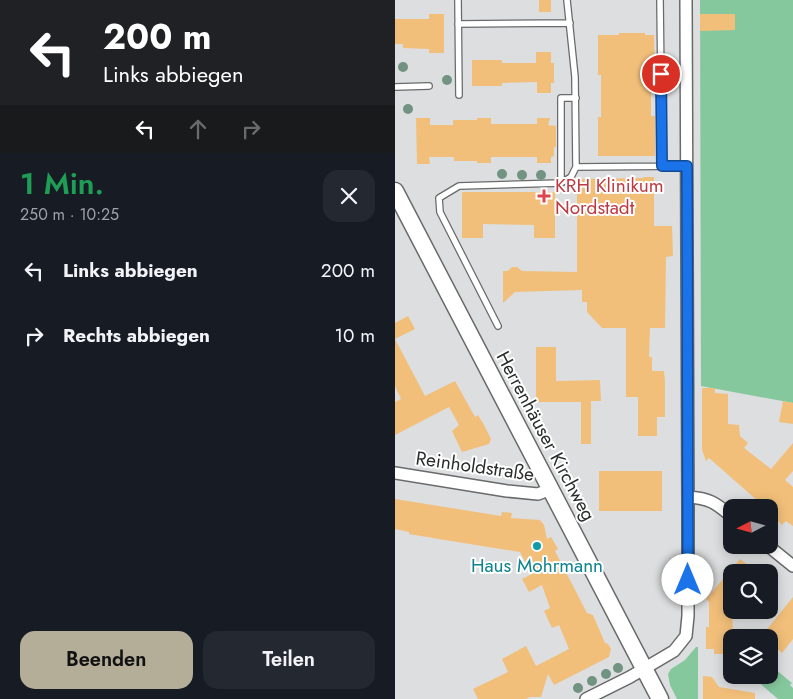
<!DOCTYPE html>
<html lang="de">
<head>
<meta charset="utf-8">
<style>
	body { margin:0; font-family:Jost,sans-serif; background:#242831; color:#f1f3f6; height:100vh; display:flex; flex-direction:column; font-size:19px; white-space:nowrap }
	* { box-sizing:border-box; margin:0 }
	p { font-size:16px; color:#9ea1a6 }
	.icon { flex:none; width:28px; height:28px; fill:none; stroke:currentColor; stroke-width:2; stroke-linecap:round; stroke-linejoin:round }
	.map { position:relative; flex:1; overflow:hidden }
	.sheet { display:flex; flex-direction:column; background:#171b24; width:395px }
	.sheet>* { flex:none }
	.banner { background:#202124; color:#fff; overflow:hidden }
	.needle { width:32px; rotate:264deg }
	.tools { position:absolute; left:328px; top:499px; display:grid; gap:10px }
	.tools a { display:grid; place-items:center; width:55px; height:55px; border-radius:10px; background:#171b24; box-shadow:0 2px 12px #0003; font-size:25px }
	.pin { position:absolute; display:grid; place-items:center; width:42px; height:42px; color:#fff; margin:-21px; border:2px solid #fff; border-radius:50%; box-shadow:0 1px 5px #0007 }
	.me { position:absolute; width:55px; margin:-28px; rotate:0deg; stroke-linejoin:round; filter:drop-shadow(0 0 4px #0008) }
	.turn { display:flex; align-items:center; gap:18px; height:105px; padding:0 20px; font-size:22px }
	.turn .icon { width:65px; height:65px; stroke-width:2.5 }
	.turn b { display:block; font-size:35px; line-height:42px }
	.lanes { display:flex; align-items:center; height:48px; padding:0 20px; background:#0003; justify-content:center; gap:25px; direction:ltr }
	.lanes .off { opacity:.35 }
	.round { display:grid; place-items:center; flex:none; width:52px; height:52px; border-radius:15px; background:#242831 }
	.head { display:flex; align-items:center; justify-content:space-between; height:85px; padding:0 20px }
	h1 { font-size:30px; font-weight:600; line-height:38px; color:#1e9e55 }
	.primary-button { display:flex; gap:10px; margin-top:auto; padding:10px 20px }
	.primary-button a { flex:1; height:58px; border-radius:15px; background:#b4ad98; color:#111; font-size:20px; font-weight:600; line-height:58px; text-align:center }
	.primary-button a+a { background:#242831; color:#f1f3f6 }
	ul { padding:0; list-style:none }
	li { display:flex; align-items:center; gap:15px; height:65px; padding:0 20px }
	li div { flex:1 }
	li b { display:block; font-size:19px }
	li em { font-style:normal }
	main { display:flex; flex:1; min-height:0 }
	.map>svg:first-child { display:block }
	.green { fill:#86c89e }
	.building { fill:#f2bf7a }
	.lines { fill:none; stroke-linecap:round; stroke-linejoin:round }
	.lane-casing { stroke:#696a6a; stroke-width:8 }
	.street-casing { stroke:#696a6a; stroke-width:14 }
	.secondary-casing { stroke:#696a6a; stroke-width:19 }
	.lane { stroke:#fff; stroke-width:5.5 }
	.street { stroke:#fff; stroke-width:11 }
	.secondary { stroke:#fff; stroke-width:16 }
	.tree { fill:#729282 }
	.route-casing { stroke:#114b97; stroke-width:12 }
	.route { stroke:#1a73e8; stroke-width:9 }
	.health-dot { fill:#e0444e; stroke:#fff; stroke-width:2 }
	.culture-dot { fill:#0f9aa8; stroke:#fff; stroke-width:2 }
	.labels { text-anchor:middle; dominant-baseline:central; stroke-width:4; stroke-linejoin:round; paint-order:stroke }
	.health-label { font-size:19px; fill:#be3a42; stroke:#fff; text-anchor:start }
	.street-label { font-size:19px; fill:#2b2c2c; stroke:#fff }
	.culture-label { font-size:19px; fill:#0d838f; stroke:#fff }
</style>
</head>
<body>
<main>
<section class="sheet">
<div class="banner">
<div class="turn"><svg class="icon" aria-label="left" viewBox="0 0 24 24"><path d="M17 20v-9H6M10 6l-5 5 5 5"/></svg><div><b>200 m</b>Links abbiegen</div></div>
<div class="lanes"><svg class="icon" aria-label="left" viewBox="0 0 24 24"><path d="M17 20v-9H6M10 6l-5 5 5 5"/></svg><svg class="icon off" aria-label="ahead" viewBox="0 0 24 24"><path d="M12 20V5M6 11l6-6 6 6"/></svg><svg class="icon off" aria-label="right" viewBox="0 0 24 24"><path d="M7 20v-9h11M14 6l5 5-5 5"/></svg></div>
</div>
<div class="head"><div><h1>1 Min.</h1><p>250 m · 10:25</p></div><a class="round"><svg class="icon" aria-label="close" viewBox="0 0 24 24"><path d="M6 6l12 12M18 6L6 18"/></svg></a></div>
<ul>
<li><svg class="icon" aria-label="left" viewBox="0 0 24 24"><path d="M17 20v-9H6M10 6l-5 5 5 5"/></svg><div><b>Links abbiegen</b></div><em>200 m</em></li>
<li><svg class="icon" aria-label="right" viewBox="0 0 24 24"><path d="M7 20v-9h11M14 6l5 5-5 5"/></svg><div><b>Rechts abbiegen</b></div><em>10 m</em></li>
</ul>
<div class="primary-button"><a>Beenden</a><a>Teilen</a></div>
</section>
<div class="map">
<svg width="398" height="699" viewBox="0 0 398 699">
	<rect width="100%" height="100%" fill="#dddedf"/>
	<path class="green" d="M305 0H398V403L306 386Z
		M301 647H303V699H282L275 685 273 674 276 669 290 660Z
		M374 664 397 683 395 685 398 688V699H383L355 675H374Z"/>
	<path class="building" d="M144 0H156V12H144Z
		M34 14H49V53H34V49L8 48V44H0V19H34Z
		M305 14H340V30L305 31Z
		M224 33H250V35H259L260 74H256V116H260V156H203V117H206V75H203V35H224Z
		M141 52H156V63H159V83H156V93H142V82L107 83V86H77V60H107V63H141Z
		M21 118H35V125H58V120H82V118H96V124H142V118H155L153 125 161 126V147H159V156L156 157V163H142V157H96V163H82V161H59V157H34L35 164H22Z
		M249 177H259V226H277L278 256 271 257 270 328H255L254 357H257V371H269L270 381V417H262V436H243V397H231V328H207L192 312V302H187V290L120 292 108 303V271H113L117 267H122L127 271 182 272V179L248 178Z
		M67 192H160V238H139V225L88 224V238H67Z
		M13 316 20 329 0 339 30 396 60 381 80 417 83 415 89 425 96 439 94 444 67 452 57 431 64 425 54 407 0 435V402L6 399 0 386V323Z
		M141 347H161V381L205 380 206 401H196V444H186V402H141Z
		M307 388H320V393L333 394V424L344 425 345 436 353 443 349 448 376 469 398 443V471L390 480 398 487V526L391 521 387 525 379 517 382 513 365 500 364 502 314 458 311 461 307 450Z
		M388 401 398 403V424L384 422Z
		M204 471H267V511H204Z
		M0 499 106 516 107 512 117 513 116 518 145 520 149 525 152 539 156 537 163 549 160 551 192 613 198 615 210 643 213 644 216 649 214 657 159 685 153 674 146 697H135L131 699H83L78 689 113 672 107 659 131 646 141 666 174 649 164 625 157 628 149 611 155 608 147 585 134 592 127 579 137 574 125 552 56 541 14 534V532L0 529Z
		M345 559 362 572H336L338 638H336V644L333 645V654H319V649H311V627H314V602L311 599Z
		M398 597V639L387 653 380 647 374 655V638H365Z
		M308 676 317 677 324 687 360 693V699H308Z"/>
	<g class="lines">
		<defs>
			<path id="lane" d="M63 0 64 95
				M172 0 180 77 181 167 292 166
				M265 0 267 166
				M63 24 175 23
				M0 87 34 86
				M166 183V98H181
				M103 326 45 212 44 198 64 186 166 183 176 177 181 167"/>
			<path id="street" d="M0 473 112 491 143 494 156 489
				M293 497C314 498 321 503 336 516
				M372 545 398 566
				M191 699 235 677 279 651 291 636 293 616V510L291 0"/>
			<path id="secondary" d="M0 191 265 699"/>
		</defs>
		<use href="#lane" class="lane-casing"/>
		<use href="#street" class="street-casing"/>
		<use href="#secondary" class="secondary-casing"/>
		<use href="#lane" class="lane"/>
		<use href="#street" class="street"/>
		<use href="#secondary" class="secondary"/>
	</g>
	<g class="tree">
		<circle cx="8" cy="67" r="5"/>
		<circle cx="52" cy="80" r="5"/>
		<circle cx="13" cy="109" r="5"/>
		<circle cx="107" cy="174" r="5"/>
		<circle cx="127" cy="175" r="5"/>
		<circle cx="146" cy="175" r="5"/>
		<circle cx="223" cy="668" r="5"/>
		<circle cx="211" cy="674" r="5"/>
		<circle cx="197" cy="681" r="5"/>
		<circle cx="183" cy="688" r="5"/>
	</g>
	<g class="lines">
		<defs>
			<path id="route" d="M266 74 267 166H292L293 580"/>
		</defs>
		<use href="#route" class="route-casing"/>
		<use href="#route" class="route"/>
	</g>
	<path class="health-dot" d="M146.5 188.5h5v5h5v5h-5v5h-5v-5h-5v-5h5z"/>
	<circle class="culture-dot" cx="142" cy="546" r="5"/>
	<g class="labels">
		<g class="health-label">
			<text x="160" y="185">KRH Klinikum<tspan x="160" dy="22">Nordstadt</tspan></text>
		</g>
		<g class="street-label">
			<text transform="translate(151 436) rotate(62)">Herrenhäuser Kirchweg</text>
			<text transform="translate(80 466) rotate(8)">Reinholdstraße</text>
		</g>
		<g class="culture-label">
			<text x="142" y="565">Haus Mohrmann</text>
		</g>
	</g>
</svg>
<div class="tools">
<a><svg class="needle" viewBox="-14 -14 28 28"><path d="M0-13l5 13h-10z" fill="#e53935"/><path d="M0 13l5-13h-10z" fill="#9ea1a6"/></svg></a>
<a><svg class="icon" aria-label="search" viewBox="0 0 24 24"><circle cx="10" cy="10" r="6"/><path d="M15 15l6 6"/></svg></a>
<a><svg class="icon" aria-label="layers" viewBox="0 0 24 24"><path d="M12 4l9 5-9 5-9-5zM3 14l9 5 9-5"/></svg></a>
</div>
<div class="pin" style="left:266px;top:74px;background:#d93025"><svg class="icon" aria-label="arrive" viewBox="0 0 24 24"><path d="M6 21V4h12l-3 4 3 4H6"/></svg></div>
<svg class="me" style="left:293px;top:580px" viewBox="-20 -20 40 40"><circle r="19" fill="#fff"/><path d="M0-13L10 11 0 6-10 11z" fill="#1a73e8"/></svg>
</div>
</main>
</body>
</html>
